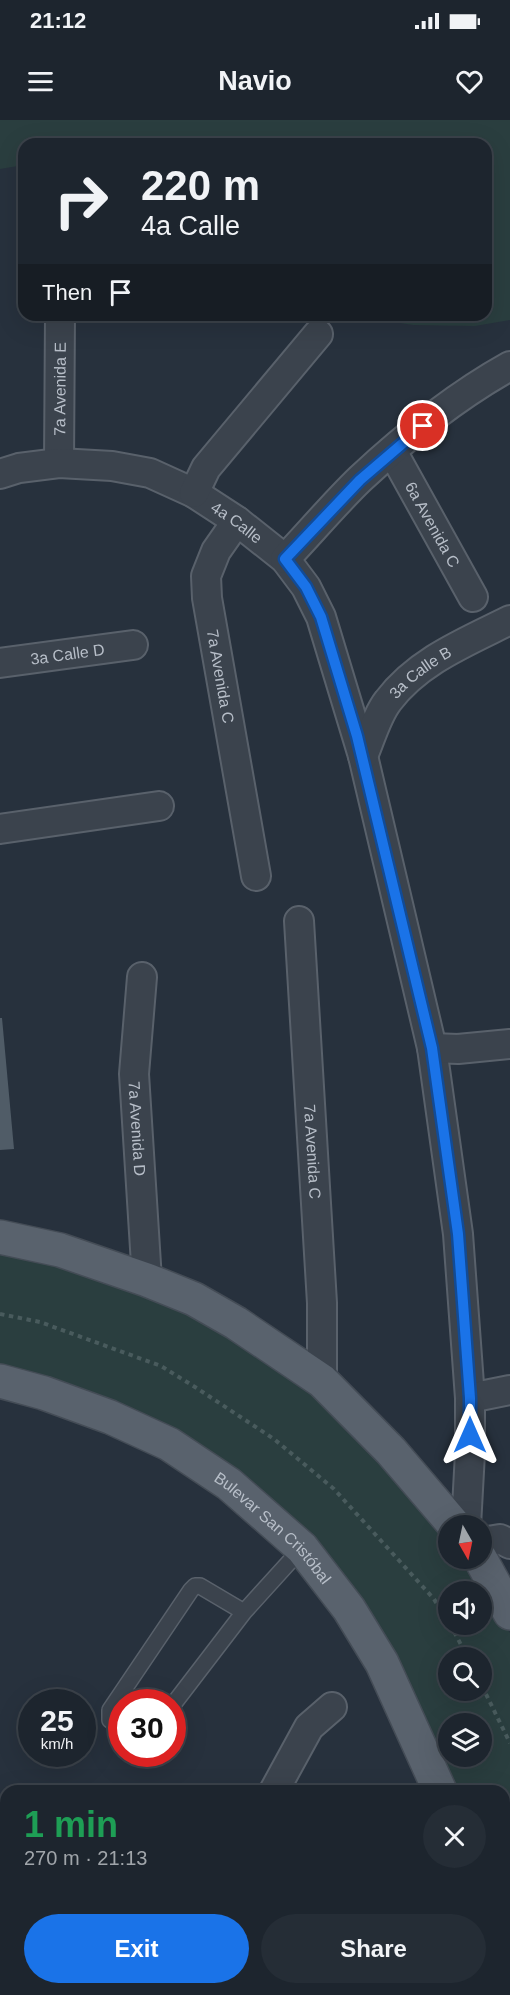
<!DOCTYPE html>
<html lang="en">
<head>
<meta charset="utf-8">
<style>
	body { margin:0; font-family:Helvetica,sans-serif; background:#252d36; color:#f1f3f6; height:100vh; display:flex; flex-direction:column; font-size:22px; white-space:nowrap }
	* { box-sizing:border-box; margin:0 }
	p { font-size:20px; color:#a0a5aa }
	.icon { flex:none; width:33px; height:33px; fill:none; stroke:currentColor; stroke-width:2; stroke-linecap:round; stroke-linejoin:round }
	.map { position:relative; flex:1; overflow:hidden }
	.drawer { position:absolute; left:0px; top:1665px; width:510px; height:210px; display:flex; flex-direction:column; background:#1d252e; border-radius:18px 18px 0 0; box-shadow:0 6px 24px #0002,0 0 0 2px #3b424a }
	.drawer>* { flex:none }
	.hud { position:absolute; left:18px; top:18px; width:474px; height:183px; border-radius:18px; box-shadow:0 6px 24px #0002,0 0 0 2px #3b424a; background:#1d252e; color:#f1f3f6; overflow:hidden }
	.needle { width:39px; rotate:171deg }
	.controls { position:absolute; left:438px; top:1395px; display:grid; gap:12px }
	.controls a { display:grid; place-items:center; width:54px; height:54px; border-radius:50%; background:#1d252e; box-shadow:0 6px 24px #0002,0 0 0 2px #3b424a; font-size:30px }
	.speed { position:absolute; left:18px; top:1569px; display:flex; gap:12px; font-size:30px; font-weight:700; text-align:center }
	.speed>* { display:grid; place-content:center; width:78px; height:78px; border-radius:50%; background:#1d252e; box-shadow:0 6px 24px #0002,0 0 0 2px #3b424a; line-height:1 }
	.speed small { font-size:15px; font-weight:400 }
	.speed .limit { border:9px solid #d22; background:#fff; color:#111 }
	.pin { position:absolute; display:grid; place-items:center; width:51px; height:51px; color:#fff; margin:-26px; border:3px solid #fff; border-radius:50%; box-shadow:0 2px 6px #0007 }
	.me { position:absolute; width:66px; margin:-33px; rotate:0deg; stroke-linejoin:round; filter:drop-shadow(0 0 4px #0008) }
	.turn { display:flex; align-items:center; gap:21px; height:126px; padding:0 24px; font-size:27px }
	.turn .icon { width:78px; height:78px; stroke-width:2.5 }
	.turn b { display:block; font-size:42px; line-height:51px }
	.then { display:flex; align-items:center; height:57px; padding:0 24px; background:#0003; gap:12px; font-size:22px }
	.round { display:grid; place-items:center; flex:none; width:63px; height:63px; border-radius:32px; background:#252d36 }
	.overview { display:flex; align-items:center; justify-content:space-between; height:102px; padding:0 24px }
	h1 { font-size:36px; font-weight:700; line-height:45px; color:#1e9e55 }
	.primary-button { display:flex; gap:12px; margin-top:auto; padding:12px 24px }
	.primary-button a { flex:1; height:69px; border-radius:36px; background:#1a73e8; color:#fff; font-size:24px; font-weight:700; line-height:69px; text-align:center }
	.primary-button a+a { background:#252d36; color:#f1f3f6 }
	.status { display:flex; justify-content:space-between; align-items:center; height:42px; padding:0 30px; background:#1d252e; direction:ltr }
	.status svg { height:16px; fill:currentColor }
	header { display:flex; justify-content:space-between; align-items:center; height:78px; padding:0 24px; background:#1d252e; font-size:27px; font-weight:700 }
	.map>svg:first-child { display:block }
	.green { fill:#2a3e3f; fill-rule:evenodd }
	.building { fill:#505c67 }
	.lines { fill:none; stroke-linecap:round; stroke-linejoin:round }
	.lane-casing { stroke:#59616b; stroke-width:18 }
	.street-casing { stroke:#59616b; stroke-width:32 }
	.primary-casing { stroke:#444c56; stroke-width:36 }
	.path { stroke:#495b5d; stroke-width:4; stroke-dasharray:4.5 4.5; stroke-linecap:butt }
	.lane { stroke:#3b434d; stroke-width:15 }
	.street { stroke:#3b434d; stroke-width:28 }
	.primary { stroke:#59626d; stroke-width:33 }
	.route-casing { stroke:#114b97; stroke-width:15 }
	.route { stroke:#1a73e8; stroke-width:10 }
	.labels { text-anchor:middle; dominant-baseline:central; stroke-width:6; stroke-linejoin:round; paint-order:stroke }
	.street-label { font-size:16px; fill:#b7bec8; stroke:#202832 }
</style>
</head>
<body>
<div class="status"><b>21:12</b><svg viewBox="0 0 49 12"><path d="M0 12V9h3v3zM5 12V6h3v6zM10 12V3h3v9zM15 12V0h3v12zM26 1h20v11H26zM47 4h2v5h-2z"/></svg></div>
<header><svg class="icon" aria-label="menu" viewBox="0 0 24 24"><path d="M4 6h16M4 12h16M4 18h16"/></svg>Navio<svg class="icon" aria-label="heart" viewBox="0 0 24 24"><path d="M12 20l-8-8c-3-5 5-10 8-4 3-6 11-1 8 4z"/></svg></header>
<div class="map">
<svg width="510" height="1875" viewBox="0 0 510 1875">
	<rect width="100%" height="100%" fill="#27313d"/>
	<path class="green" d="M0 0H510V200L475 206 413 205 348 195H486V24H24V45L0 49Z
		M0 1130 47 1138 144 1171 233 1214 315 1270 448 1414V1438L467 1439 510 1513V1814L504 1800V1671H451L286 1397 0 1248ZM448 1472H482V1504H448ZM448 1538H482V1570H448ZM448 1604H482V1636H448Z"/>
	<path class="building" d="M0 898H2L14 1029 0 1030Z"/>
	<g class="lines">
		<defs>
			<path id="lane" d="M172 1586 244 1492 302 1428
				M122 1608 110 1600V1590L191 1470 195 1466H200L244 1492"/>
			<g id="street">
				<path id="s1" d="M392 331 473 477"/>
				<path id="s2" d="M59 343 60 195"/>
				<path id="s3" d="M0 354 19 348 59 343 112 346 150 353 194 373 237 401 285 439 306 467 321 497 363 636 432 928 458 1114 470 1278V1333L466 1406"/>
				<path d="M194 373 206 348 318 214"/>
				<path id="s4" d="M237 401 216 431 206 456 207 478 256 756"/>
				<path d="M285 439C310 413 334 384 360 359 405 317 456 276 510 246"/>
				<path id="s5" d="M0 543 133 525"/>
				<path id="s6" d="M363 636C370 620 377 595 388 581 418 541 466 522 510 500"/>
				<path d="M0 709 159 686"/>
				<path id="s7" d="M299 801 322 1183V1261"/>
				<path id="s8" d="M142 857 134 954 147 1160"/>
				<path d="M432 928 458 929 510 924"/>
				<path d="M470 1278 510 1270"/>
				<path d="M482 1422 500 1419 510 1424"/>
				<path d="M274 1671 309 1607 332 1587"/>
				<path d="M275 1869 283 1872"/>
			</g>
			<g id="primary">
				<path d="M0 1117 60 1130 147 1160 194 1179 236 1203 322 1261 391 1331 455 1406"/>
				<path id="s9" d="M0 1261 44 1273 110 1297 169 1324 229 1364 302 1428 349 1489 382 1543 440 1671"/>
				<path d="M480 1438 510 1493"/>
				<path d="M504 1852 510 1867"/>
			</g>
		</defs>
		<use href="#lane" class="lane-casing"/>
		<use href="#street" class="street-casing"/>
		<use href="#primary" class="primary-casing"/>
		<path class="path" d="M0 1194 40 1202 161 1246 195 1267 274 1319 334 1369 434 1479 448 1503
			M450 1504 468 1538
			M482 1566 510 1623"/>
		<use href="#lane" class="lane"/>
		<use href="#street" class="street"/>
		<use href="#primary" class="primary"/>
	</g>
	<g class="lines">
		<defs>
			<path id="route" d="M423 306 360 360 285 439 306 467 321 497 357 616 432 928 458 1114 470 1278V1315"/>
		</defs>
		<use href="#route" class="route-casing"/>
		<use href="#route" class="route"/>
	</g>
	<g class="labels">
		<g class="street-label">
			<text stroke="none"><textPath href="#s2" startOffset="74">7a Avenida E</textPath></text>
			<text stroke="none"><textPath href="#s3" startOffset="252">4a Calle</textPath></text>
			<text stroke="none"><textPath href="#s1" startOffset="84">6a Avenida C</textPath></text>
			<text stroke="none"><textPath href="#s5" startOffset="68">3a Calle D</textPath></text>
			<text stroke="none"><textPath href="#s6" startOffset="104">3a Calle B</textPath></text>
			<text stroke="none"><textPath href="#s4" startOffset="165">7a Avenida C</textPath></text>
			<text stroke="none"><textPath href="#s8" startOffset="152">7a Avenida D</textPath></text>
			<text stroke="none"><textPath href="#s7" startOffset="231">7a Avenida C</textPath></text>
			<text stroke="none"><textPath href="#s9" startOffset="315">Bulevar San Cristóbal</textPath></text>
		</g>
	</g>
</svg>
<div class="controls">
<a><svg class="needle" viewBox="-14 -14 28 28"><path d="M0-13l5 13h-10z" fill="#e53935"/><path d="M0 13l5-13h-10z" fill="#a0a5aa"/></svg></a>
<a><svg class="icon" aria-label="sound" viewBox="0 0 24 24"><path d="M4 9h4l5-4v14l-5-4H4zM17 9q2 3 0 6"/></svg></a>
<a><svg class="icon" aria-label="search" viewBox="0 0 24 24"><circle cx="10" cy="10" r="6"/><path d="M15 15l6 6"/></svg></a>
<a><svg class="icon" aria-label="layers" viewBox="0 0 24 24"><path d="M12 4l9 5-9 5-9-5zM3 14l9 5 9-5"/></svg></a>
</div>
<div class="speed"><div>25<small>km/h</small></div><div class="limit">30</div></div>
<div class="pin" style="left:423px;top:306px;background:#d93025"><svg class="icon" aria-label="arrive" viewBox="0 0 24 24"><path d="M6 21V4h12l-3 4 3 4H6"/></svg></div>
<svg class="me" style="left:470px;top:1315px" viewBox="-20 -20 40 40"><path d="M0-17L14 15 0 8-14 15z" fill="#1a73e8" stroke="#fff" stroke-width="4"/></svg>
<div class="hud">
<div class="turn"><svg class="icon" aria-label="right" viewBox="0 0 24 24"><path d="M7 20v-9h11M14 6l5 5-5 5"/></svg><div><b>220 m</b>4a Calle</div></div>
<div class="then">Then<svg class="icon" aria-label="arrive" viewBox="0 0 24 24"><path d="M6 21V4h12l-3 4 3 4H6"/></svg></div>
</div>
<section class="drawer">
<div class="overview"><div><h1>1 min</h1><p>270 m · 21:13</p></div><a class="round"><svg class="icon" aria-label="close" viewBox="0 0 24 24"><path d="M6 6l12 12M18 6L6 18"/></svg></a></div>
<div class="primary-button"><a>Exit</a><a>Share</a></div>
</section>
</div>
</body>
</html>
